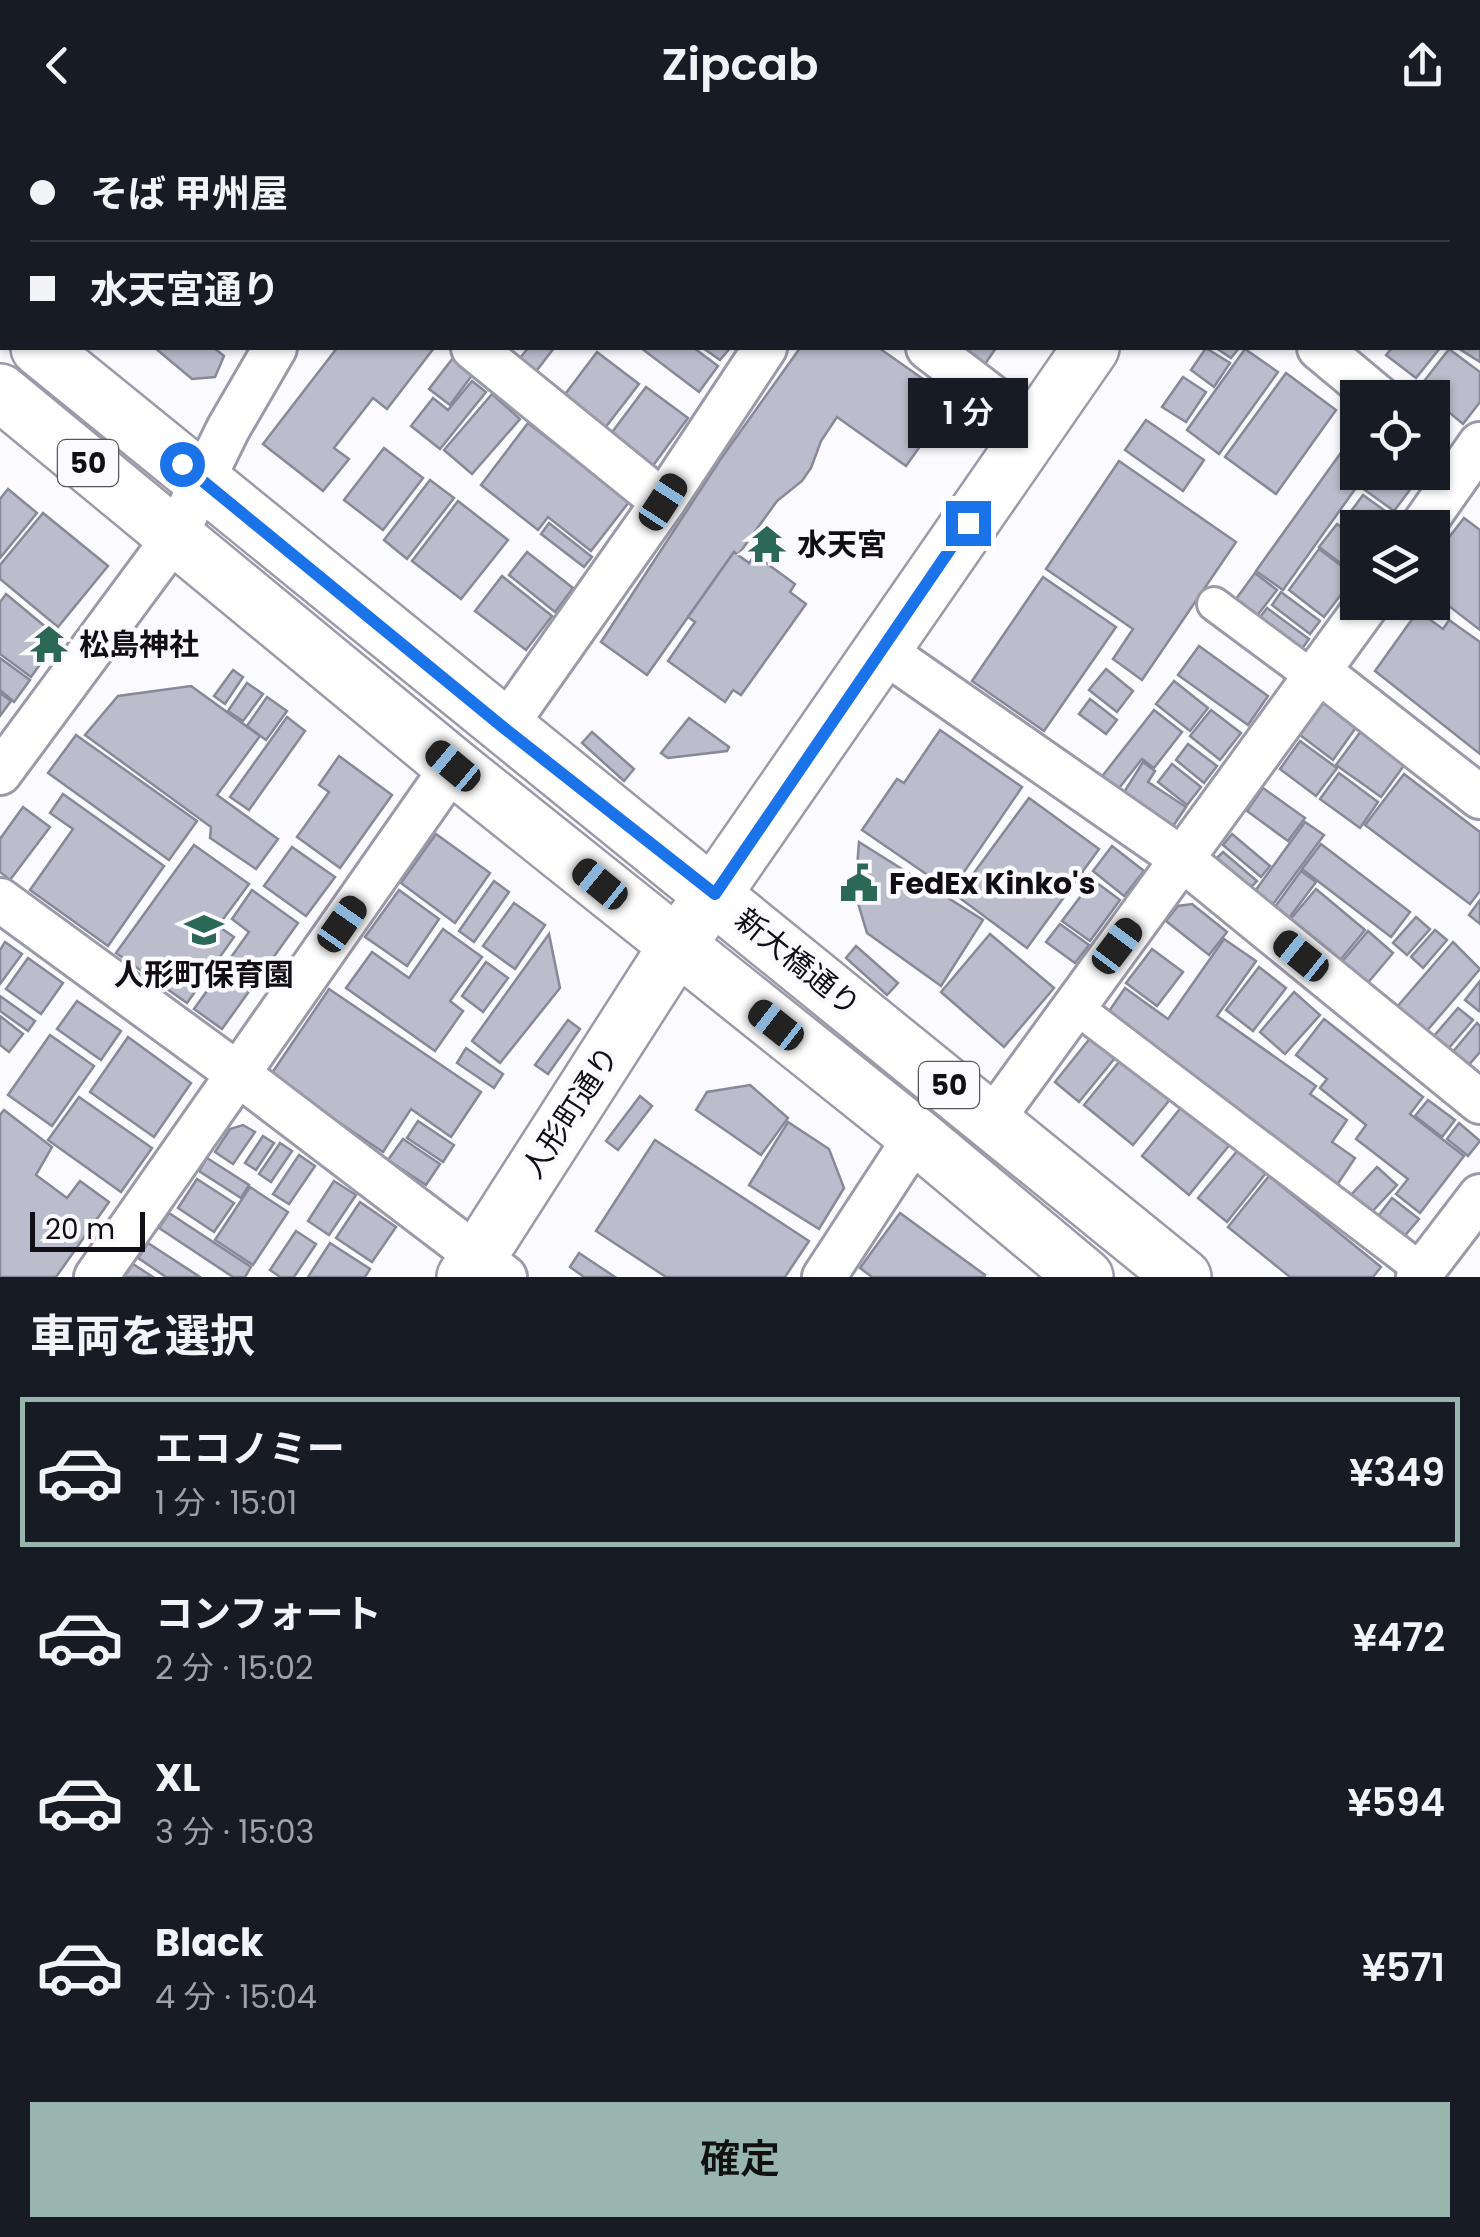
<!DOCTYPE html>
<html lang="ja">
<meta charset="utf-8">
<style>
:root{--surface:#171b24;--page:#242831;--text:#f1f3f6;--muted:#9ea1a6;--line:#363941;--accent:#98b5ae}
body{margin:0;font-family:Poppins,"Noto Sans JP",sans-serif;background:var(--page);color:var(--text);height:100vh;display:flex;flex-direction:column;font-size:38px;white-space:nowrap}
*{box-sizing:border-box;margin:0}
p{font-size:32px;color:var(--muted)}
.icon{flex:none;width:55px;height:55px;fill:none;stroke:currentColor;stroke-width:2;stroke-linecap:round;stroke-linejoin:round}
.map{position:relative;height:1147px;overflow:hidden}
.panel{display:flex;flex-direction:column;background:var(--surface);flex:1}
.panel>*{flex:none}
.top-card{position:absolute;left:0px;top:0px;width:1480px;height:220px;box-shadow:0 2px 8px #0004;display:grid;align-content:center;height:220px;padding:0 30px;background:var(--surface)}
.tools{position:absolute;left:1340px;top:250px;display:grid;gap:20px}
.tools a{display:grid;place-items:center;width:110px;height:110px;border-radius:0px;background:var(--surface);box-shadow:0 2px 8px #0004;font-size:50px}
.scale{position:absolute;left:30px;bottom:25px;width:115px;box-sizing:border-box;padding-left:10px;border:5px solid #110f15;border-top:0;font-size:28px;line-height:35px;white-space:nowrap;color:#110f15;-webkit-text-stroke:8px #fbfafe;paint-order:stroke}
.end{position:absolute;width:45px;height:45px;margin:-22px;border:12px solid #1a73e8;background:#fff;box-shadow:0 0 0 5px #fff}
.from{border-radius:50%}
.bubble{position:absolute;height:70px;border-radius:0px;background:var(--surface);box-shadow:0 2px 8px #0004;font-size:32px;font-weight:600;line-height:70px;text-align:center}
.car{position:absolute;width:30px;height:60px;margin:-30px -15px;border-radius:12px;box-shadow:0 0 8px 2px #0007;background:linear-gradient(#222 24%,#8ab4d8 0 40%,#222 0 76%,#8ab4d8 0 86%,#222 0)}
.top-card b{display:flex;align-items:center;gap:35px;height:95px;font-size:38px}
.top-card b+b{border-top:2px solid var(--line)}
.top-card i{width:25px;height:25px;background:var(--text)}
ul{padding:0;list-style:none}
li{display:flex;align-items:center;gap:30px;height:150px;margin:0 20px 15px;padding:0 10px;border:5px solid transparent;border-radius:0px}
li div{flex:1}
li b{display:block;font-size:38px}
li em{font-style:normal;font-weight:600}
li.on{border-color:var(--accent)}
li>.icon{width:90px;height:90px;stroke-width:1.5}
h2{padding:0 30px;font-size:45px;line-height:120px}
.action{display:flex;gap:20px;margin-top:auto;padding:20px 30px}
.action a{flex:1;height:115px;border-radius:0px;background:var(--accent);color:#111;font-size:40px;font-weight:600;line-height:115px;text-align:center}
header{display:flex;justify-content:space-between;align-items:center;height:130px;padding:0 30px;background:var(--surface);font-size:45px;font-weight:600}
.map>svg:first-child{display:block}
.building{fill:#bbbccc;stroke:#878998;stroke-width:2.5}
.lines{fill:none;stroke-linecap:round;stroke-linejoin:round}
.pedestrian-casing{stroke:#9c99a8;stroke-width:38}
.minor-casing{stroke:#9c99a8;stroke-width:48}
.tertiary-casing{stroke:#9c99a8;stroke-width:60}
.primary-casing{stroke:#9c99a8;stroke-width:60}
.pedestrian{stroke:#fff;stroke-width:32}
.minor{stroke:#fff;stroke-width:42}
.tertiary{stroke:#fff;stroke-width:55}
.primary{stroke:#fff;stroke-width:55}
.route{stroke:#1a73e8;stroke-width:12}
.labels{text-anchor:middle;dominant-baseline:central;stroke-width:9;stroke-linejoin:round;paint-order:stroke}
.shield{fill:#fbfafe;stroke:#57565b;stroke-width:2.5}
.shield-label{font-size:28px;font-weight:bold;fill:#110f15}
.poi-label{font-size:30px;font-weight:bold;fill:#110f15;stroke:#fbfafe;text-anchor:start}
.street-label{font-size:30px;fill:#110f15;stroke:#fbfafe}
</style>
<header><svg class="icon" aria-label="back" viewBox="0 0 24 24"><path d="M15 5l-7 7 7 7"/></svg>Zipcab<svg class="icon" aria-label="share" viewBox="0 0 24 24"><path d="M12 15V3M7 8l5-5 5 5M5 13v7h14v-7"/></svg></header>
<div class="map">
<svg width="1480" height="1147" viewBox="0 0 1480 1147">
<rect width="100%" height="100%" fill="#fbfafe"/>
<g class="building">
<polygon points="93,0 160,0 163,2 91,2"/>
<polygon points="485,0 571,0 483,2"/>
<polygon points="1344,0 1412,0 1414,2 1343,2"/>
<polygon points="1470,0 1480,0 1480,232 1458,218 1478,218 1478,2 1468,2"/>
<polygon points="155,218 214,218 224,226 215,247 192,249"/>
<polygon points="337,218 434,218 387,279 373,268 334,318 349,329 323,361 263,314"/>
<polygon points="528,218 554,218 534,244 517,232"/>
<polygon points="641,218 694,218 718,236 699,262"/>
<polygon points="703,218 730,218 720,230"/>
<polygon points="800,218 879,218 953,270 906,336 837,287 821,311 811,338 802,351 777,371 738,425 734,422 647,545 601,512 720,330"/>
<polygon points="962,218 996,218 985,234"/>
<polygon points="1206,218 1230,233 1214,257 1191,240"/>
<polygon points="1216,218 1239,218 1231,228"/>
<polygon points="1392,218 1440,218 1416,248 1386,225"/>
<polygon points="1245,219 1278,242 1219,324 1187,300"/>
<polygon points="1449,219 1480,242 1480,272 1463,294 1432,268 1418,259"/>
<polygon points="597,222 639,254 605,298 563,267"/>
<polygon points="453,228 473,244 450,275 429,259"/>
<polygon points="1286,243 1336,280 1276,364 1225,327"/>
<polygon points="1183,247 1206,262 1186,292 1162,277"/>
<polygon points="472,251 486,262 440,319 411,296 433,268 448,280"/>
<polygon points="646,257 688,288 652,337 610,305"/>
<polygon points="492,264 520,289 472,344 444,320"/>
<polygon points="1146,290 1204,330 1183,361 1125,320"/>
<polygon points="528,293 629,372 591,421 548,387 538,400 481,355"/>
<polygon points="1358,299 1358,342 1411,342 1418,349 1394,381 1358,355 1283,460 1256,441"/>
<polygon points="384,318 423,348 383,400 344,370"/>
<polygon points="1119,331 1236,412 1142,550 1113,529 1133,499 1046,439"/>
<polygon points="430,350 454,368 407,429 384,410"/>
<polygon points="8,359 37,383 0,428 0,369"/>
<polygon points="1363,365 1395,388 1389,398 1358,398 1358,403 1343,392"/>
<polygon points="458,371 508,410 461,469 412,431"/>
<polygon points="43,383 108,436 58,497 0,449 0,435"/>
<polygon points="1464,388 1480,400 1480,500 1432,463 1432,429"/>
<polygon points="549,393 592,427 584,437 541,404"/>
<polygon points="1337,394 1358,409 1358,438 1354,443 1319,417"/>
<polygon points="1319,419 1355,446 1324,487 1289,460"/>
<polygon points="527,422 573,458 555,482 509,445"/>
<polygon points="734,422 749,433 755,425 795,454 790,462 806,474 741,565 733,560 725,572 668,531 695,492 688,487"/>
<polygon points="1255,443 1277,460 1249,496 1228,480"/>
<polygon points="502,446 552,486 526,520 475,481"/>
<polygon points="1043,447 1116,497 1044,601 972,551"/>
<polygon points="1281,462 1320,491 1310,504 1272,475"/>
<polygon points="6,464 59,508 31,547 0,524 0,472"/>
<polygon points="1267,478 1309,509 1293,531 1251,499"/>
<polygon points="1418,481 1443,499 1449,490 1480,512 1480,624 1375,541"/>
<polygon points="1199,516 1268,566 1248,595 1178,545"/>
<polygon points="0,528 30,550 14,572 0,560"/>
<polygon points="1106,539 1133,561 1117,582 1089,560"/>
<polygon points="233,540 243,547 225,574 214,566"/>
<polygon points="1174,551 1208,578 1190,601 1156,574"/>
<polygon points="247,553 263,564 243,591 228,581"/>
<polygon points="191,556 260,606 217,665 278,709 256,739 210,708 211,697 85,605 118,566"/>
<polygon points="0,563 11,571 0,586"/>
<polygon points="267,567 287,581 266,610 247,596"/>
<polygon points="1090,569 1117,590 1106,604 1079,584"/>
<polygon points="1324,572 1357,596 1333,630 1300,605"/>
<polygon points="1154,580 1182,602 1154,638 1142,629 1116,662 1100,649"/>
<polygon points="1211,580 1241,603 1220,630 1190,606"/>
<polygon points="287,587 305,601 249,680 230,667"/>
<polygon points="689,588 729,617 727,621 668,628 661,623"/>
<polygon points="1364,597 1408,630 1381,667 1336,635"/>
<polygon points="940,600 1022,657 951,761 862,700 897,649 904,653"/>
<polygon points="592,602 634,639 624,651 582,613"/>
<polygon points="76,605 197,691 169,730 48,643"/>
<polygon points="1300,611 1337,638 1316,666 1280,639"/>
<polygon points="1188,614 1217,636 1204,653 1176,630"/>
<polygon points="339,626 392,665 340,738 297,707 329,662 319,655"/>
<polygon points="1143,632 1155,641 1148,652 1186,677 1171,699 1121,667"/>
<polygon points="1172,634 1201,657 1187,675 1158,652"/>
<polygon points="1339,643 1378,672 1360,698 1320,669"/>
<polygon points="1404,644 1480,702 1480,761 1470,774 1365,695"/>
<polygon points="1263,658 1305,688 1288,711 1247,681"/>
<polygon points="63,664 164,736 108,816 30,760 73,699 50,683"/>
<polygon points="1029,668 1099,719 1027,818 957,766"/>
<polygon points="23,677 50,697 10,750 0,742 0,709"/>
<polygon points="1305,692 1324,705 1271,777 1253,764"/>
<polygon points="436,704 490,743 455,793 401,753"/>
<polygon points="1232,704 1270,736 1261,747 1223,715"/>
<polygon points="859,712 983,790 941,856 867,803 855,763"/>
<polygon points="1321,714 1410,782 1391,807 1302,739"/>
<polygon points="194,715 249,754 218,796 234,807 187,873 116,823"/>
<polygon points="1112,716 1144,741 1124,766 1093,741"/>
<polygon points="292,717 335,747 306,786 264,756"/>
<polygon points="1223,722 1257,751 1251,757 1217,728"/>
<polygon points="1301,741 1316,752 1286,792 1272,781"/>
<polygon points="1093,750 1120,770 1090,811 1062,791"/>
<polygon points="494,751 509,762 474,812 459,801"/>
<polygon points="1316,759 1365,800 1337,834 1288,792"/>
<polygon points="252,760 298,793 222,899 194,879 249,802 232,789"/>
<polygon points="399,760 439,789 407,836 365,807"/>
<polygon points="1480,770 1480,794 1469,785"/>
<polygon points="514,773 545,795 515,839 483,816"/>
<polygon points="1192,774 1227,802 1209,825 1166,791 1178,776"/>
<polygon points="1416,787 1430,799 1407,825 1393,813"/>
<polygon points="1060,794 1089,815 1075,833 1046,812"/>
<polygon points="443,799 482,827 450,871 463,881 435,921 346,858 372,822 409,848"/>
<polygon points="1435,800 1447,810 1423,838 1411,827"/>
<polygon points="1368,801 1393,823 1366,855 1341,833"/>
<polygon points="549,804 560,858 500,933 472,911"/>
<polygon points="990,804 1054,858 1004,917 941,862"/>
<polygon points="1224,809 1256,831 1217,886 1316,956 1310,964 1347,990 1332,1012 1355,1028 1337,1055 1103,890 1125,858 1168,889"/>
<polygon points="5,812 22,824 0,854 0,820"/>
<polygon points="1453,812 1480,839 1425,903 1396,878"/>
<polygon points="856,816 898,853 887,865 846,828"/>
<polygon points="1152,819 1183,842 1157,876 1126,853"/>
<polygon points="28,828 63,853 41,884 6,859"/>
<polygon points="486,832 508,848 483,882 462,866"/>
<polygon points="1259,837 1286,858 1253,901 1226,880"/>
<polygon points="1480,851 1480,879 1479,881 1465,870"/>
<polygon points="329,859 481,962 451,1007 411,979 383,1022 270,946"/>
<polygon points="1294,862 1320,885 1285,924 1260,902"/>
<polygon points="0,866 35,891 28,901 0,881"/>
<polygon points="77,871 121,901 101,930 57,899"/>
<polygon points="1458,878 1473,890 1448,919 1434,906"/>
<polygon points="0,886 23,904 9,922 0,915"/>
<polygon points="1324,889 1423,967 1410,984 1464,1026 1420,1083 1396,1064 1408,1049 1356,1009 1366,995 1320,958 1327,949 1296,925"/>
<polygon points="568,890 580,899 548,944 535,935"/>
<polygon points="1477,893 1480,896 1480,922 1467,937 1451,924"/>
<polygon points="50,905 94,936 52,996 8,965"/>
<polygon points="128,907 191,953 154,1007 90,962"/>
<polygon points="1091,907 1115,928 1079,972 1055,952"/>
<polygon points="466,918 503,944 494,958 457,933"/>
<polygon points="1123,927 1172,967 1133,1015 1084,975"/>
<polygon points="750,955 788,988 761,1025 696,980 707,962"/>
<polygon points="640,966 652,976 618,1020 606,1011"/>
<polygon points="79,967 152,1018 121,1062 48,1010"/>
<polygon points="1428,970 1455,990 1442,1007 1415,986"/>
<polygon points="1183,975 1231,1013 1189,1065 1142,1026"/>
<polygon points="4,980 52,1017 36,1045 67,1068 80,1051 109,1072 56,1147 0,1147 0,985"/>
<polygon points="418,991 454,1015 443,1032 407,1008"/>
<polygon points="788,992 829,1019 844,1058 819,1099 749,1055"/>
<polygon points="1459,993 1480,1011 1468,1026 1447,1009"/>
<polygon points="243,995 255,1002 233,1034 215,1022 230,999"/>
<polygon points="263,1006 274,1013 256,1040 245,1033"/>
<polygon points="403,1009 440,1034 426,1055 388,1030"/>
<polygon points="655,1010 809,1111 785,1147 666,1147 596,1101"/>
<polygon points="280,1013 292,1021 271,1052 259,1044"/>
<polygon points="1238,1020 1266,1043 1227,1092 1198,1068"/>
<polygon points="299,1025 315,1036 289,1074 273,1064"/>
<polygon points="207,1028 249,1055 241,1068 199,1041"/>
<polygon points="1377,1037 1397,1055 1369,1085 1350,1066"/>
<polygon points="1269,1046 1381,1137 1373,1147 1290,1147 1228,1097"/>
<polygon points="197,1049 234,1073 214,1102 178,1078"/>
<polygon points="334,1051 356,1065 329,1105 308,1091"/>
<polygon points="250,1057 288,1082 253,1135 215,1110"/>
<polygon points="1392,1068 1419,1089 1402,1109 1376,1089"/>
<polygon points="360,1072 396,1097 372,1132 336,1108"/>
<polygon points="169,1083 251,1137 245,1147 233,1147 159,1098"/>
<polygon points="900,1083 985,1145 984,1147 872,1147 860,1138"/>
<polygon points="296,1101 316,1114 294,1147 280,1147 270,1140"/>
<polygon points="148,1113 200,1147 166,1147 138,1128"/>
<polygon points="330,1113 370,1139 365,1147 308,1147"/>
<polygon points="579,1123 615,1147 584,1147 570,1137"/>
<polygon points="133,1134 153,1147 124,1147"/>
</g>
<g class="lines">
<g class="pedestrian-casing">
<g id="pedestrian">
<polyline points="1214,474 1315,549"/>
<polyline points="1073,875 1423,1141"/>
</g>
</g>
<g class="minor-casing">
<g id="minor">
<polyline points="213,0 216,2"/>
<polyline points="635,0 639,2"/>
<polyline points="1049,0 1052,2"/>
<polyline points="400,2 401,0"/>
<polyline points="907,2 909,0"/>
<polyline points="0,9 2,6"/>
<polyline points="473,218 663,372"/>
<polyline points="928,218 1033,298"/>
<polyline points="1319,218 1379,268"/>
<polyline points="1421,398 1480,314"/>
<polyline points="882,520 1182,729 1480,972"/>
<polyline points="1320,542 1480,667"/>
<polyline points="504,598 663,372 765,218"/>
<polyline points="0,643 176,405 228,299 275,218"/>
<polyline points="0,770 238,944 505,1147"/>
<polyline points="992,990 1369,472"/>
<polyline points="96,1147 453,636"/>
<polyline points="824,1147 916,1006"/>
<polyline points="1418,1147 1480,1066"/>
</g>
</g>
<g class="tertiary-casing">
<g id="tertiary">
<polyline points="1242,2 1244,0"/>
<polyline points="465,1147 677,816 1091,218"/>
</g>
</g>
<g class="primary-casing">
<g id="primary">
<polyline points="0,186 2,188"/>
<polyline points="39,218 1183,1147"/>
<polyline points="0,262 453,636 916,1006 1085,1147"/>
</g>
</g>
<use href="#pedestrian" class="pedestrian"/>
<use href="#minor" class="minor"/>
<use href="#tertiary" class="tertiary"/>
<use href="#primary" class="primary"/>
</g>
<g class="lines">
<polyline class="route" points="182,334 504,598 715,764 968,393"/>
</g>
<defs>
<g id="temple-bare" transform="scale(3)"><path d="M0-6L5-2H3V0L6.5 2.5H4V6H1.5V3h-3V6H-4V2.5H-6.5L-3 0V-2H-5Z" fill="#2b6956" stroke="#fbfafe" stroke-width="2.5" paint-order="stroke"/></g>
<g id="civic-bare" transform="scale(3)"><path d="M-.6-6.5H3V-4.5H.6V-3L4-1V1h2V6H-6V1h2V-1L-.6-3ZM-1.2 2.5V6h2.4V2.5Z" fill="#2b6956" stroke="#fbfafe" stroke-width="2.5" paint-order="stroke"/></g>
<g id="school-bare" transform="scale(3)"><path d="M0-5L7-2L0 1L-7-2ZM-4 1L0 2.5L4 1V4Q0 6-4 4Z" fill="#2b6956" stroke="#fbfafe" stroke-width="2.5" paint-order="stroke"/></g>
</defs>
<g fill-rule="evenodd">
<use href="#temple-bare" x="767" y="414"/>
<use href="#temple-bare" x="49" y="514"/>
<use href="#civic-bare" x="859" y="753"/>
<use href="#school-bare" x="204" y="800"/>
</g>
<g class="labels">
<g class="shield">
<rect x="58" y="310" width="60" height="46" rx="8"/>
<rect x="919" y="932" width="60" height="46" rx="8"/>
</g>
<g class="shield-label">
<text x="88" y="333">50</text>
<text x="949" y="955">50</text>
</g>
<g class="poi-label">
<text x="797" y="414">水天宮</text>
<text x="79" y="514">松島神社</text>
<text x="889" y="753">FedEx Kinko's</text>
<text x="204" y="844" text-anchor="middle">人形町保育園</text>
</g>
<g class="street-label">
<text transform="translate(798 832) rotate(39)">新大橋通り</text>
<text transform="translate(570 982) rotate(-57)">人形町通り</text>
</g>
</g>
</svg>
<div class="tools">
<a><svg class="icon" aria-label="locate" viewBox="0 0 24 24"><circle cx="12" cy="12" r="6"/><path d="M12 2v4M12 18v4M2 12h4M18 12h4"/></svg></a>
<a><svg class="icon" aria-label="layers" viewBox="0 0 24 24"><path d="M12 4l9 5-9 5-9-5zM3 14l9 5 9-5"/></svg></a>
</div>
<div class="scale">20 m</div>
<i class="end from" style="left:182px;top:334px"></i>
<i class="end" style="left:968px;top:393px"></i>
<div class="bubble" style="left:908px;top:248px;width:120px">1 分</div>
<i class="car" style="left:663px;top:372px;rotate:33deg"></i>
<i class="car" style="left:453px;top:636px;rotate:310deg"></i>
<i class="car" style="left:600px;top:754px;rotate:309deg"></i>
<i class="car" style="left:342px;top:794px;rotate:35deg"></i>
<i class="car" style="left:1117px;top:816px;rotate:37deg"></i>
<i class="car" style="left:1301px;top:826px;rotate:309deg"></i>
<i class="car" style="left:776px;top:895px;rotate:308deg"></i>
<div class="top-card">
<b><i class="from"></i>そば 甲州屋</b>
<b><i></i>水天宮通り</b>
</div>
</div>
<section class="panel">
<h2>車両を選択</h2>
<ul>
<li class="on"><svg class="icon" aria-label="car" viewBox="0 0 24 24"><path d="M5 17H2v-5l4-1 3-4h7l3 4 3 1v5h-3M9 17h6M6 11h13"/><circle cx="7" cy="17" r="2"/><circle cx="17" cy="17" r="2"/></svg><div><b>エコノミー</b><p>1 分 · 15:01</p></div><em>¥349</em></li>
<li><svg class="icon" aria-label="car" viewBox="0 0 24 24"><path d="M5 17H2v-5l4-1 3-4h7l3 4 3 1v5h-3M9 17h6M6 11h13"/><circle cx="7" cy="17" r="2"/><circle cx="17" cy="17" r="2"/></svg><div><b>コンフォート</b><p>2 分 · 15:02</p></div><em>¥472</em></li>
<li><svg class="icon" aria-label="car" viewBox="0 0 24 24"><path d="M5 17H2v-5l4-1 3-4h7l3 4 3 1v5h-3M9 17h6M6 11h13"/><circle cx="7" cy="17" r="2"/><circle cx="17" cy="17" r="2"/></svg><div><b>XL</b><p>3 分 · 15:03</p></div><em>¥594</em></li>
<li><svg class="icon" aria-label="car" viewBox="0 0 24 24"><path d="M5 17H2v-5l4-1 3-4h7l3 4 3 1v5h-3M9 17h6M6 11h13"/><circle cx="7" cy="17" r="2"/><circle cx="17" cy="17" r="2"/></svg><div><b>Black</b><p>4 分 · 15:04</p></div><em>¥571</em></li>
</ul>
<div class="action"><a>確定</a></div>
</section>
